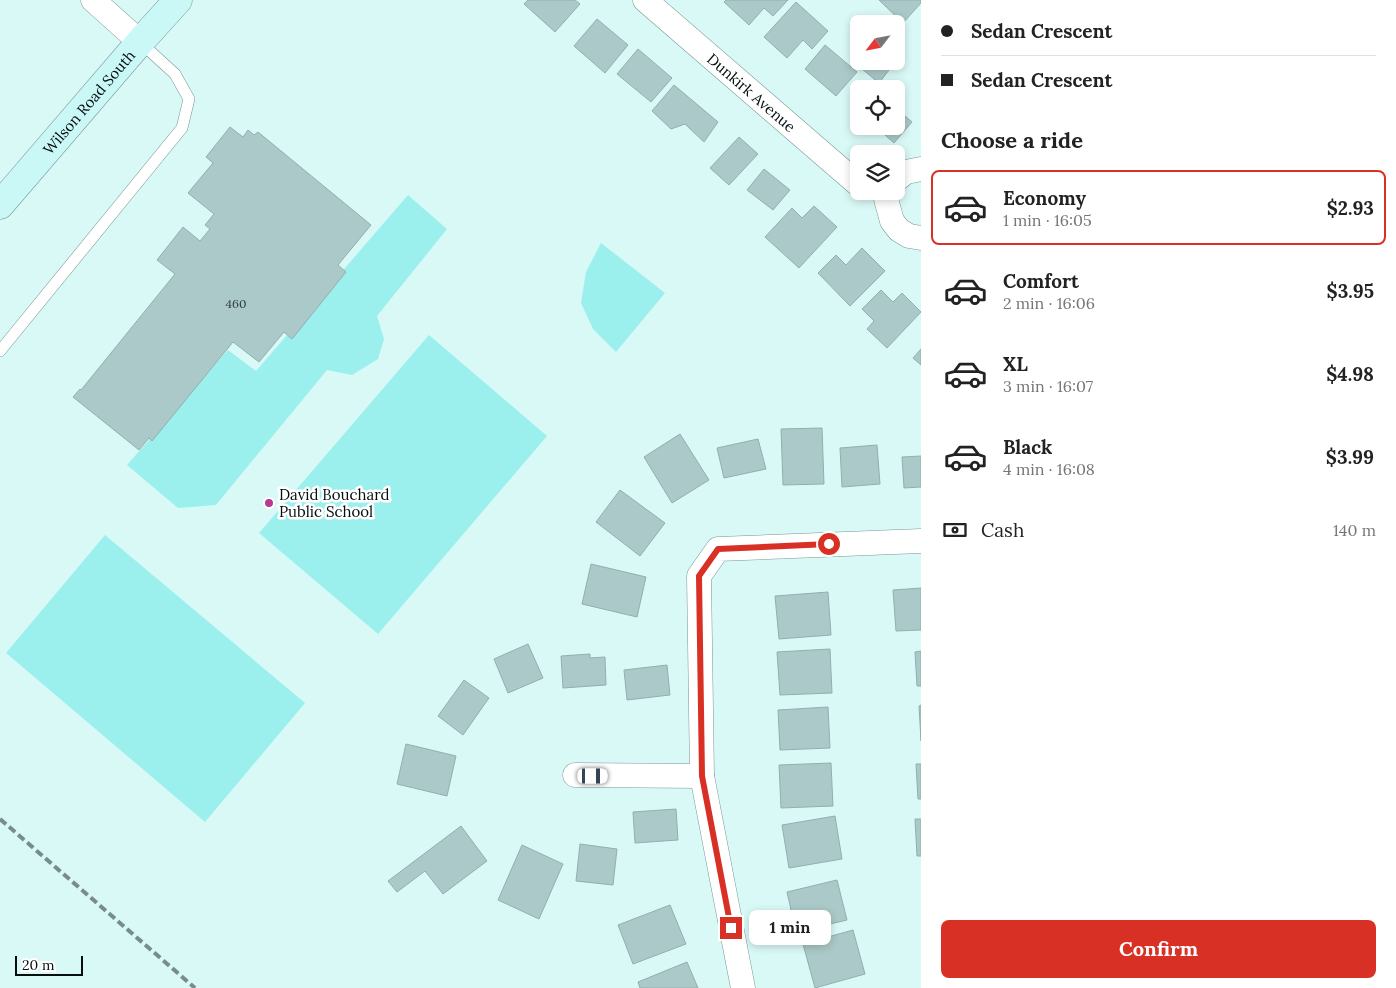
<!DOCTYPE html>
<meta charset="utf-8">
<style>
:root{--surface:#fff;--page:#f6f6f6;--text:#222;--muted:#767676;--line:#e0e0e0;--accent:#d93025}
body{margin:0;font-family:Lora,serif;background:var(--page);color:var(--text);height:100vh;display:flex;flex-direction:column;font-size:19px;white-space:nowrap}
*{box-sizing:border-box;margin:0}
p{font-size:16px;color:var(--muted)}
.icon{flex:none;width:28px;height:28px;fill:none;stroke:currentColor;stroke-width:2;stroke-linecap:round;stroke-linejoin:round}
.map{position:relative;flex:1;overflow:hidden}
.details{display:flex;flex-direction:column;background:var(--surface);width:475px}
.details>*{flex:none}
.guide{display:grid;align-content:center;height:110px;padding:0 20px;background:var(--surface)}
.needle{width:32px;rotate:238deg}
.tools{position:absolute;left:850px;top:15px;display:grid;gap:10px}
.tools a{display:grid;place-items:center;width:55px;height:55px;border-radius:8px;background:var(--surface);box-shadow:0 2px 8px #0003;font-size:25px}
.scale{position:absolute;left:15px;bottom:12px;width:68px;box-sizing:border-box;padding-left:5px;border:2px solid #040e0e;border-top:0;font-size:14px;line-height:18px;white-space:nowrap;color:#040e0e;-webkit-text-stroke:4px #fff;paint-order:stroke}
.end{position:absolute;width:22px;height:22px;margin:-11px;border:6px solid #d93025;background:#fff;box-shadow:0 0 0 2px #fff}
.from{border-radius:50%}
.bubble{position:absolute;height:35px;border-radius:8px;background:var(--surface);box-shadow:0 2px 8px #0003;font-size:16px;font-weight:700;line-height:35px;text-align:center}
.car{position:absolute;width:15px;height:30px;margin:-15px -8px;border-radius:6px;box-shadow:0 0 4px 1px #0007;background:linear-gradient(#fff 24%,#345 0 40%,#fff 0 76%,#345 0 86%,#fff 0)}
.guide b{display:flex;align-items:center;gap:18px;height:48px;font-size:19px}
.guide b+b{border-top:1px solid var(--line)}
.guide i{width:12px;height:12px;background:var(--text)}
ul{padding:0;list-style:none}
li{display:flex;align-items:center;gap:15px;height:75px;margin:0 10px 8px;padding:0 10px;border:2px solid transparent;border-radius:8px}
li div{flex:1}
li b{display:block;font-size:19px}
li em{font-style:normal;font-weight:700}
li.selected{border-color:var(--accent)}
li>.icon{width:45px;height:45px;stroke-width:1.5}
h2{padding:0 20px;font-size:22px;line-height:60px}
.pay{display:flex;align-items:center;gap:12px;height:55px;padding:0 20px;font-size:19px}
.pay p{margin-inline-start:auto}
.action{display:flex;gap:10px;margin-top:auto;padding:10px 20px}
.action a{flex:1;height:58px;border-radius:8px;background:var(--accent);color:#fff;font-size:20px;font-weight:700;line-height:58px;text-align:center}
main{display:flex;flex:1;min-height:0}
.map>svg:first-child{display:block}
.green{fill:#9bf0ed}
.building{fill:#abc9c8;stroke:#91afad}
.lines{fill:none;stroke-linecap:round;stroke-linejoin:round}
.service-casing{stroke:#799695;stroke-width:12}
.minor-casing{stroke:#799695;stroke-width:25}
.secondary-casing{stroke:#799695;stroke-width:29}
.service{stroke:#fff;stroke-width:11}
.minor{stroke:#fff;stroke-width:24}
.secondary{stroke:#caf8f7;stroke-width:28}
.rail{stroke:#778c8b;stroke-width:4;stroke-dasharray:8 4;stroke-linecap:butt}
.route{stroke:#d93025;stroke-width:6}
.poi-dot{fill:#b73c8f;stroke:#fff;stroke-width:2}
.labels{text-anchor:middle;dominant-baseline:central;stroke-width:5;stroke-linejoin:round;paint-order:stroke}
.number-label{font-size:12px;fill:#2e3d3c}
.street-label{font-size:15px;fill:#040e0e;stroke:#fff}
.poi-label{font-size:15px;fill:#040e0e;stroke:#fff;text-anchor:start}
</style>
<main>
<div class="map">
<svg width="921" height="988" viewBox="0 0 921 988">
<rect width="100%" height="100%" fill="#d9f9f7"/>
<g class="green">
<polygon points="408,195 447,229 377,316 384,339 378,359 352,375 327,370 216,505 178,508 127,465 228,350 256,371"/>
<polygon points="601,243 665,293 616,352 593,329 581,303 586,272"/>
<polygon points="429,335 547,436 378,634 259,533"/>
<polygon points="105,535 305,703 205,822 6,653"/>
</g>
<g class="building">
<polygon points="528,0 575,0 580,4 555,32 524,4"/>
<polygon points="726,0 788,0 773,16 764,8 749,25 724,2"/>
<polygon points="879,0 921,0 921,3 903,23"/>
<polygon points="796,2 828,31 812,49 803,40 787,58 764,37"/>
<polygon points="597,19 628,45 605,73 574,46"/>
<polygon points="825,45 857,72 836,96 805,69"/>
<polygon points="638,49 672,78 651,102 617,74"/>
<polygon points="859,61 896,61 879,83 856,64"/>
<polygon points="674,85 718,122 704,142 685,124 671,129 652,111"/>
<polygon points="896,108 912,122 894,143 875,126 896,126"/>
<polygon points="230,127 243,137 248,130 254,135 258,132 371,225 338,265 346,272 292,339 284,332 259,362 233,342 152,441 149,438 139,450 73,397 80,389 81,390 175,274 157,260 183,227 200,241 210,229 205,225 214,214 188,193 213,163 206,157"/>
<polygon points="739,137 758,154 729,185 710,168"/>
<polygon points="764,169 790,190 773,210 747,190"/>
<polygon points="814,206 837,227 799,268 765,237 792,208 802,218"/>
<polygon points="862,248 885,271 850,306 818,273 836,255 846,265"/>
<polygon points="881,290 893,302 902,293 921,312 887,348 867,329 874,321 862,309"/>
<polygon points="921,349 921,365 913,358"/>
<polygon points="822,428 824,484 783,485 781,429"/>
<polygon points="680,434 709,480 672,503 644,457"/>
<polygon points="758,439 766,469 724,478 717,448"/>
<polygon points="877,445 880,484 842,487 840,448"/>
<polygon points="921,456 921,487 904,488 902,457"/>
<polygon points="620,490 665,523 640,556 596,522"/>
<polygon points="591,564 646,577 637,617 582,604"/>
<polygon points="921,588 921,630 896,631 893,590"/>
<polygon points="828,592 831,635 779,639 775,596"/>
<polygon points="528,644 543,678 508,693 494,659"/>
<polygon points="830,649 832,693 780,695 777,652"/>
<polygon points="921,651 921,686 917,686 915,652"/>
<polygon points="590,654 590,658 605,657 606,685 563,688 561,656"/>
<polygon points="667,665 670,695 627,700 624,670"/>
<polygon points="464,680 489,698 463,735 438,716"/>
<polygon points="921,705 921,741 919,706"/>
<polygon points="828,707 830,748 780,750 778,710"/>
<polygon points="406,744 456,756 447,796 397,784"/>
<polygon points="831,763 833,806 781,808 779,765"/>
<polygon points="916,764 921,764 921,799 918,799"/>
<polygon points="676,809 678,840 635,843 633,812"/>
<polygon points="835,816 842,859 789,868 782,825"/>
<polygon points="915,819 921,819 921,856 917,856"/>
<polygon points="461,826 487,861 443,894 425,871 397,892 388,881"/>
<polygon points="580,844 617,849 613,885 576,881"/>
<polygon points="522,845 563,864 539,919 498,900"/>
<polygon points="837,880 847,920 796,932 787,892"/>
<polygon points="670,905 686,944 633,964 618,925"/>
<polygon points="853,930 865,974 815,988 803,944"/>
<polygon points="687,962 698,988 640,988 638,982"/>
</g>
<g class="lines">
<g class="service-casing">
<polyline id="service" points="0,351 182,128 189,99 175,74 140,42"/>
</g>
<g class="minor-casing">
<g id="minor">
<polyline points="93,0 140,42"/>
<path id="s1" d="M645,0l214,185"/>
<polyline points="896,180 906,172 921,169"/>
<polyline points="889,191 886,199 892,221 899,230 909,236 921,238"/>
<polyline points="575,775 702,776"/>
<polyline points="743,988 702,776 699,576 718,549 921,541"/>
</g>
</g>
<g class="secondary-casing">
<g id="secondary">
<path id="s2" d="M0,205l140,-163 38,-42"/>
</g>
</g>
<use href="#service" class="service"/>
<use href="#minor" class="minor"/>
<use href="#secondary" class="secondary"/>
<polyline class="rail" points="0,819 195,988"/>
</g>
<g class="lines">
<polyline class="route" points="731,928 702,776 699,576 718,549 829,544"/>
</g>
<circle class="poi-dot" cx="269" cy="503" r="5"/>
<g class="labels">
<g class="number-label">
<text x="236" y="303">460</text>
</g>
<g class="street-label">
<text stroke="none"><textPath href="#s1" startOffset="141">Dunkirk Avenue</textPath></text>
<text stroke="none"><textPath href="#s2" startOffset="136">Wilson Road South</textPath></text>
</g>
<g class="poi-label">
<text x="279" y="494">David Bouchard<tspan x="279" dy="17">Public School</tspan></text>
</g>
</g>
</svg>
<div class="tools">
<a><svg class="needle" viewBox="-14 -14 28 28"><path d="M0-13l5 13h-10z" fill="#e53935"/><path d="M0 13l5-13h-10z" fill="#767676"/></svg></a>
<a><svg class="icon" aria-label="locate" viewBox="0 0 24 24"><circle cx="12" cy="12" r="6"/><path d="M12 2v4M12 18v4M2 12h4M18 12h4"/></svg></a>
<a><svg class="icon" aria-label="layers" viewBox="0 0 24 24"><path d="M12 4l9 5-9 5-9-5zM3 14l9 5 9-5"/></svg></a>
</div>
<div class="scale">20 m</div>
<i class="end from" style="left:829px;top:544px"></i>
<i class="end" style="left:731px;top:928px"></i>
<div class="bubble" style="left:749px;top:910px;width:82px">1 min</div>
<i class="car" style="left:593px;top:776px;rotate:90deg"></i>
</div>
<section class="details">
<div class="guide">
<b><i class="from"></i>Sedan Crescent</b>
<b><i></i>Sedan Crescent</b>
</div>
<h2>Choose a ride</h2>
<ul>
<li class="selected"><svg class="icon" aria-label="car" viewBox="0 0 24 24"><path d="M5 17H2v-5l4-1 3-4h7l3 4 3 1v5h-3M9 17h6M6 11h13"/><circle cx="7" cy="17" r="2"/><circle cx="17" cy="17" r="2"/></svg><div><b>Economy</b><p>1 min · 16:05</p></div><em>$2.93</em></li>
<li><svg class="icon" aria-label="car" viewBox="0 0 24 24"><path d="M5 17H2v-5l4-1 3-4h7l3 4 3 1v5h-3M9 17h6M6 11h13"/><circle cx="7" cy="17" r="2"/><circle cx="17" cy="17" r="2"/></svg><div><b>Comfort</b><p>2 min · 16:06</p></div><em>$3.95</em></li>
<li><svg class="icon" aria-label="car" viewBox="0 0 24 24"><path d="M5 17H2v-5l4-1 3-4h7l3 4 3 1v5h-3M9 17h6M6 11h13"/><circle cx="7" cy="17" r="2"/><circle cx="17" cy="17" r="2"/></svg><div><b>XL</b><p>3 min · 16:07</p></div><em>$4.98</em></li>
<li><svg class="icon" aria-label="car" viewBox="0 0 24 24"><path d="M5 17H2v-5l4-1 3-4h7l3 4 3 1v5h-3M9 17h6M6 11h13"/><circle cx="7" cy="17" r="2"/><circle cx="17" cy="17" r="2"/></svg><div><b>Black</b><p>4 min · 16:08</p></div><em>$3.99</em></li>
</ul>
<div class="pay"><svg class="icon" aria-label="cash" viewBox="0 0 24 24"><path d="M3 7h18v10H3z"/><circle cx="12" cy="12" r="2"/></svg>Cash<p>140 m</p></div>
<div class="action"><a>Confirm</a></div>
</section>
</main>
